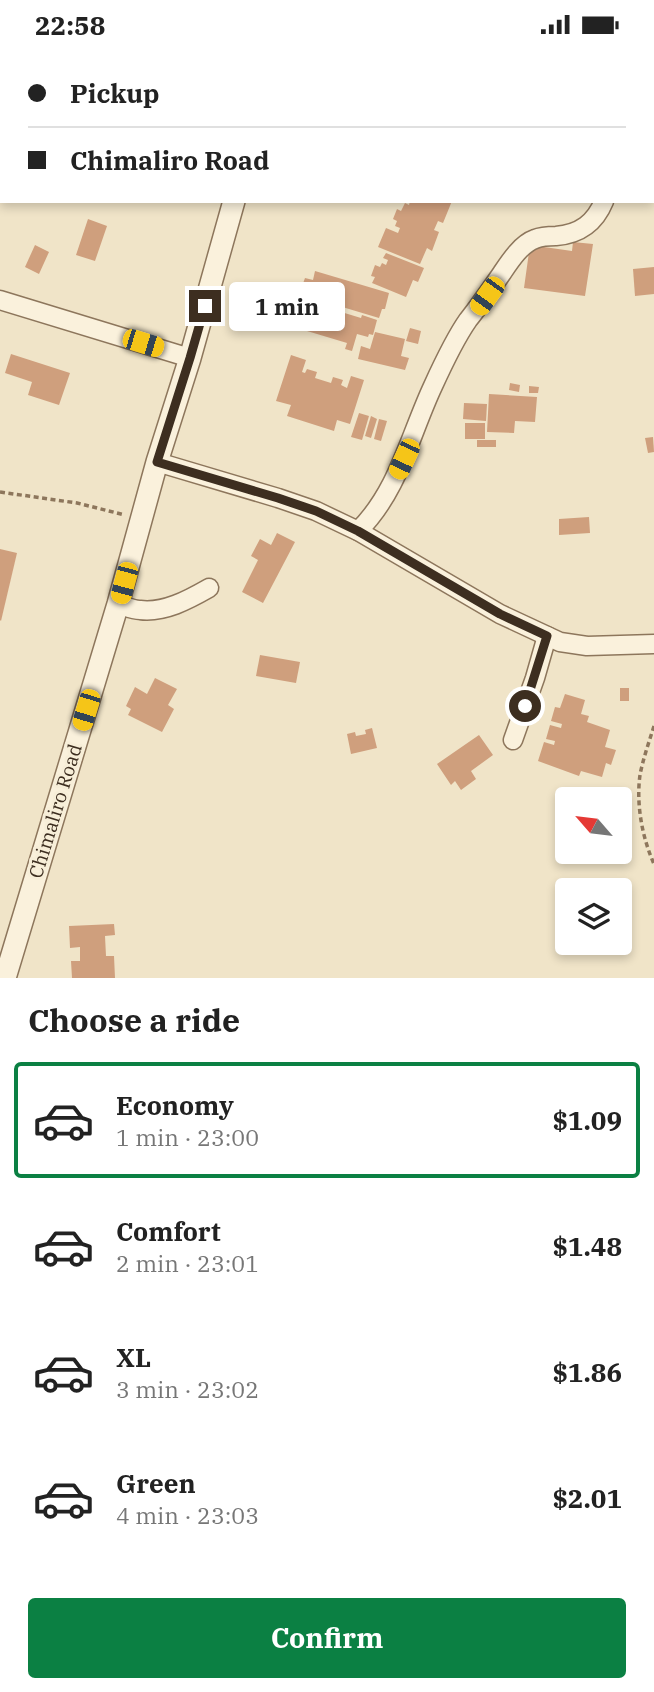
<!DOCTYPE html>
<meta charset="utf-8">
<style>
:root{--surface:#fff;--page:#f6f6f6;--text:#222;--muted:#767676;--line:#e0e0e0;--accent:#0b8043}
body{margin:0;font-family:"IBM Plex Serif",serif;background:var(--page);color:var(--text);height:100vh;display:flex;flex-direction:column;font-size:26px;white-space:nowrap}
*{box-sizing:border-box;margin:0}
p{font-size:23px;color:var(--muted)}
.icon{flex:none;width:38px;height:38px;fill:none;stroke:currentColor;stroke-width:2;stroke-linecap:round;stroke-linejoin:round}
.map{position:relative;height:929px;overflow:hidden}
.drawer{display:flex;flex-direction:column;background:var(--surface);flex:1}
.drawer>*{flex:none}
.hud{position:absolute;left:0px;top:0px;width:654px;height:154px;box-shadow:0 4px 10px #0003;display:grid;align-content:center;height:154px;padding:0 28px;background:var(--surface)}
.needle{width:46px;rotate:298deg}
.fabs{position:absolute;left:555px;top:738px;display:grid;gap:14px}
.fabs a{display:grid;place-items:center;width:77px;height:77px;border-radius:7px;background:var(--surface);box-shadow:0 4px 10px #0003;font-size:35px}
.end{position:absolute;width:32px;height:32px;margin:-16px;border:9px solid #3d2e20;background:#fff;box-shadow:0 0 0 4px #fff}
.from{border-radius:50%}
.bubble{position:absolute;height:49px;border-radius:7px;background:var(--surface);box-shadow:0 4px 10px #0003;font-size:23px;font-weight:800;line-height:49px;text-align:center}
.car{position:absolute;width:21px;height:42px;margin:-21px -10px;border-radius:9px;box-shadow:0 0 5px 2px #0007;background:linear-gradient(#f5c518 24%,#345 0 40%,#f5c518 0 76%,#345 0 86%,#f5c518 0)}
.hud b{display:flex;align-items:center;gap:24px;height:66px;font-size:26px}
.hud b+b{border-top:2px solid var(--line)}
.hud i{width:18px;height:18px;background:var(--text)}
ul{padding:0;list-style:none}
li{display:flex;align-items:center;gap:21px;height:116px;margin:0 14px 10px;padding:0 14px;border:4px solid transparent;border-radius:7px}
li div{flex:1}
li b{display:block;font-size:26px}
li em{font-style:normal;font-weight:800}
li.current{border-color:var(--accent)}
li>.icon{width:63px;height:63px;stroke-width:1.5}
h2{padding:0 28px;font-size:32px;line-height:84px}
.button{display:flex;gap:14px;margin-top:auto;padding:14px 28px}
.button a{flex:1;height:80px;border-radius:7px;background:var(--accent);color:#fff;font-size:28px;font-weight:800;line-height:80px;text-align:center}
.status{display:flex;justify-content:space-between;align-items:center;height:49px;padding:0 35px;background:var(--surface);direction:ltr}
.status svg{height:19px;fill:currentColor}
.map>svg:first-child{display:block}
.building{fill:#cf9f7d}
.lines{fill:none;stroke-linecap:round;stroke-linejoin:round}
.minor-casing{stroke:#8d765c;stroke-width:21}
.tertiary-casing{stroke:#8d765c;stroke-width:24}
.path{stroke:#8d765c;stroke-width:3.5;stroke-dasharray:5 3.5;stroke-linecap:butt}
.minor{stroke:#faf1dc;stroke-width:18}
.tertiary{stroke:#faf1dc;stroke-width:21}
.route{stroke:#3d2e20;stroke-width:9}
.labels{text-anchor:middle;dominant-baseline:central;stroke-width:6;stroke-linejoin:round;paint-order:stroke}
.street-label{font-size:19px;fill:#3d2e20;stroke:#f7eed8}
</style>
<div class="status"><b>22:58</b><svg viewBox="0 0 49 12"><path d="M0 12V9h3v3zM5 12V6h3v6zM10 12V3h3v9zM15 12V0h3v12zM26 1h20v11H26zM47 4h2v5h-2z"/></svg></div>
<div class="map">
<svg width="654" height="929" viewBox="0 0 654 929">
<rect width="100%" height="100%" fill="#f0e4c8"/>
<g class="building">
<polygon points="410,152 452,152 443,174 438,172 434,181 439,183 432,202 427,199 420,215 378,198 386,179 398,184 400,179 395,177 397,172 393,170 397,160 401,162 405,154 409,156"/>
<polygon points="88,170 107,177 95,212 76,206"/>
<polygon points="573,193 593,195 585,247 524,239 530,196 572,202"/>
<polygon points="35,196 49,203 39,225 25,218"/>
<polygon points="386,204 424,219 418,233 413,231 406,248 372,234 375,228 371,227 375,216 380,218 382,214 386,216 388,211 383,209"/>
<polygon points="654,218 654,245 635,247 633,220"/>
<polygon points="315,222 389,244 385,260 382,260 379,269 329,254 330,252 307,245 308,242 301,240 305,229 313,231"/>
<polygon points="305,252 361,269 362,266 377,271 373,286 369,285 368,288 357,285 352,302 345,300 347,294 297,279"/>
<polygon points="410,279 421,282 418,295 406,292"/>
<polygon points="375,283 405,290 401,307 409,309 405,321 358,310 361,297 370,300"/>
<polygon points="11,305 70,324 59,356 28,346 32,333 5,324"/>
<polygon points="291,306 306,311 302,323 305,324 307,320 317,323 315,329 331,334 333,328 343,331 341,336 347,339 351,327 364,331 350,375 337,371 334,382 287,367 291,356 276,352"/>
<polygon points="510,334 520,336 519,343 509,341"/>
<polygon points="529,337 539,338 538,344 529,344"/>
<polygon points="489,345 537,348 535,373 515,372 514,384 487,383"/>
<polygon points="464,354 487,355 486,372 463,370"/>
<polygon points="359,364 369,367 362,391 351,388"/>
<polygon points="371,367 377,370 371,389 365,387"/>
<polygon points="379,370 387,372 381,392 374,390"/>
<rect x="465" y="374" width="20" height="16"/>
<polygon points="653,388 654,403 648,404 645,389"/>
<rect x="477" y="391" width="19" height="7"/>
<polygon points="589,468 590,484 559,486 559,470"/>
<polygon points="277,484 295,493 263,554 242,543 258,511 251,507 260,490 271,496"/>
<polygon points="0,500 17,504 1,572 0,571"/>
<polygon points="260,606 300,613 296,634 256,627"/>
<polygon points="155,629 177,640 168,656 174,660 162,683 128,666 131,660 126,657 135,638 147,645"/>
<rect x="620" y="639" width="9" height="13"/>
<polygon points="565,645 585,651 581,665 589,667 587,673 610,681 605,698 616,701 611,716 606,714 602,728 581,722 579,727 538,712 544,693 554,696 555,692 546,690 550,676 561,679 562,675 551,672 555,658 560,659"/>
<polygon points="372,679 377,699 351,705 347,685 355,683 356,687 366,685 365,681"/>
<polygon points="479,686 493,706 471,722 476,730 461,741 455,732 451,736 437,715"/>
<polygon points="114,875 115,886 105,887 106,907 114,907 115,929 72,929 71,912 80,912 80,898 70,899 69,877"/>
</g>
<g class="lines">
<g class="minor-casing">
<g id="minor">
<polyline points="36,2 36,0"/>
<polyline points="0,121 2,115"/>
<polyline points="653,136 654,136"/>
<polyline points="0,251 190,309"/>
<polyline points="157,413 278,449 316,462 358,482 500,565 560,593 587,597 654,595"/>
<path d="M358,482c40,-39 52,-96 75,-145 10,-22 21,-46 35,-66 12,-15 23,-31 34,-47 8,-12 19,-29 33,-34 7,-3 14,-3 21,-3 24,-2 39,-13 48,-35"/>
<path d="M118,555c7,2 14,6 22,6 24,3 48,-10 69,-22"/>
<polyline points="513,691 535,629 547,587"/>
</g>
</g>
<g class="tertiary-casing">
<g id="tertiary">
<polyline points="275,2 276,0"/>
<polyline points="5,929 118,555 157,413 190,309 234,152"/>
</g>
</g>
<g class="path">
<polyline points="0,443 77,454 125,466"/>
<path d="M654,677c-5,16 -11,33 -14,49 -4,29 2,62 14,89"/>
</g>
<use href="#minor" class="minor"/>
<use href="#tertiary" class="tertiary"/>
</g>
<g class="lines">
<polyline class="route" points="205,257 190,309 157,413 278,449 316,462 358,482 500,565 547,587 525,657"/>
</g>
<g class="labels">
<g class="street-label">
<text transform="translate(55 762) rotate(-73)">Chimaliro Road</text>
</g>
</g>
</svg>
<div class="fabs">
<a><svg class="needle" viewBox="-14 -14 28 28"><path d="M0-13l5 13h-10z" fill="#e53935"/><path d="M0 13l5-13h-10z" fill="#767676"/></svg></a>
<a><svg class="icon" aria-label="layers" viewBox="0 0 24 24"><path d="M12 4l9 5-9 5-9-5zM3 14l9 5 9-5"/></svg></a>
</div>
<i class="end from" style="left:525px;top:657px"></i>
<i class="end" style="left:205px;top:257px"></i>
<div class="bubble" style="left:229px;top:233px;width:116px">1 min</div>
<i class="car" style="left:487px;top:247px;rotate:216deg"></i>
<i class="car" style="left:143px;top:294px;rotate:107deg"></i>
<i class="car" style="left:404px;top:410px;rotate:205deg"></i>
<i class="car" style="left:124px;top:534px;rotate:195deg"></i>
<i class="car" style="left:86px;top:661px;rotate:197deg"></i>
<div class="hud">
<b><i class="from"></i>Pickup</b>
<b><i></i>Chimaliro Road</b>
</div>
</div>
<section class="drawer">
<h2>Choose a ride</h2>
<ul>
<li class="current"><svg class="icon" aria-label="car" viewBox="0 0 24 24"><path d="M5 17H2v-5l4-1 3-4h7l3 4 3 1v5h-3M9 17h6M6 11h13"/><circle cx="7" cy="17" r="2"/><circle cx="17" cy="17" r="2"/></svg><div><b>Economy</b><p>1 min · 23:00</p></div><em>$1.09</em></li>
<li><svg class="icon" aria-label="car" viewBox="0 0 24 24"><path d="M5 17H2v-5l4-1 3-4h7l3 4 3 1v5h-3M9 17h6M6 11h13"/><circle cx="7" cy="17" r="2"/><circle cx="17" cy="17" r="2"/></svg><div><b>Comfort</b><p>2 min · 23:01</p></div><em>$1.48</em></li>
<li><svg class="icon" aria-label="car" viewBox="0 0 24 24"><path d="M5 17H2v-5l4-1 3-4h7l3 4 3 1v5h-3M9 17h6M6 11h13"/><circle cx="7" cy="17" r="2"/><circle cx="17" cy="17" r="2"/></svg><div><b>XL</b><p>3 min · 23:02</p></div><em>$1.86</em></li>
<li><svg class="icon" aria-label="car" viewBox="0 0 24 24"><path d="M5 17H2v-5l4-1 3-4h7l3 4 3 1v5h-3M9 17h6M6 11h13"/><circle cx="7" cy="17" r="2"/><circle cx="17" cy="17" r="2"/></svg><div><b>Green</b><p>4 min · 23:03</p></div><em>$2.01</em></li>
</ul>
<div class="button"><a>Confirm</a></div>
</section>
